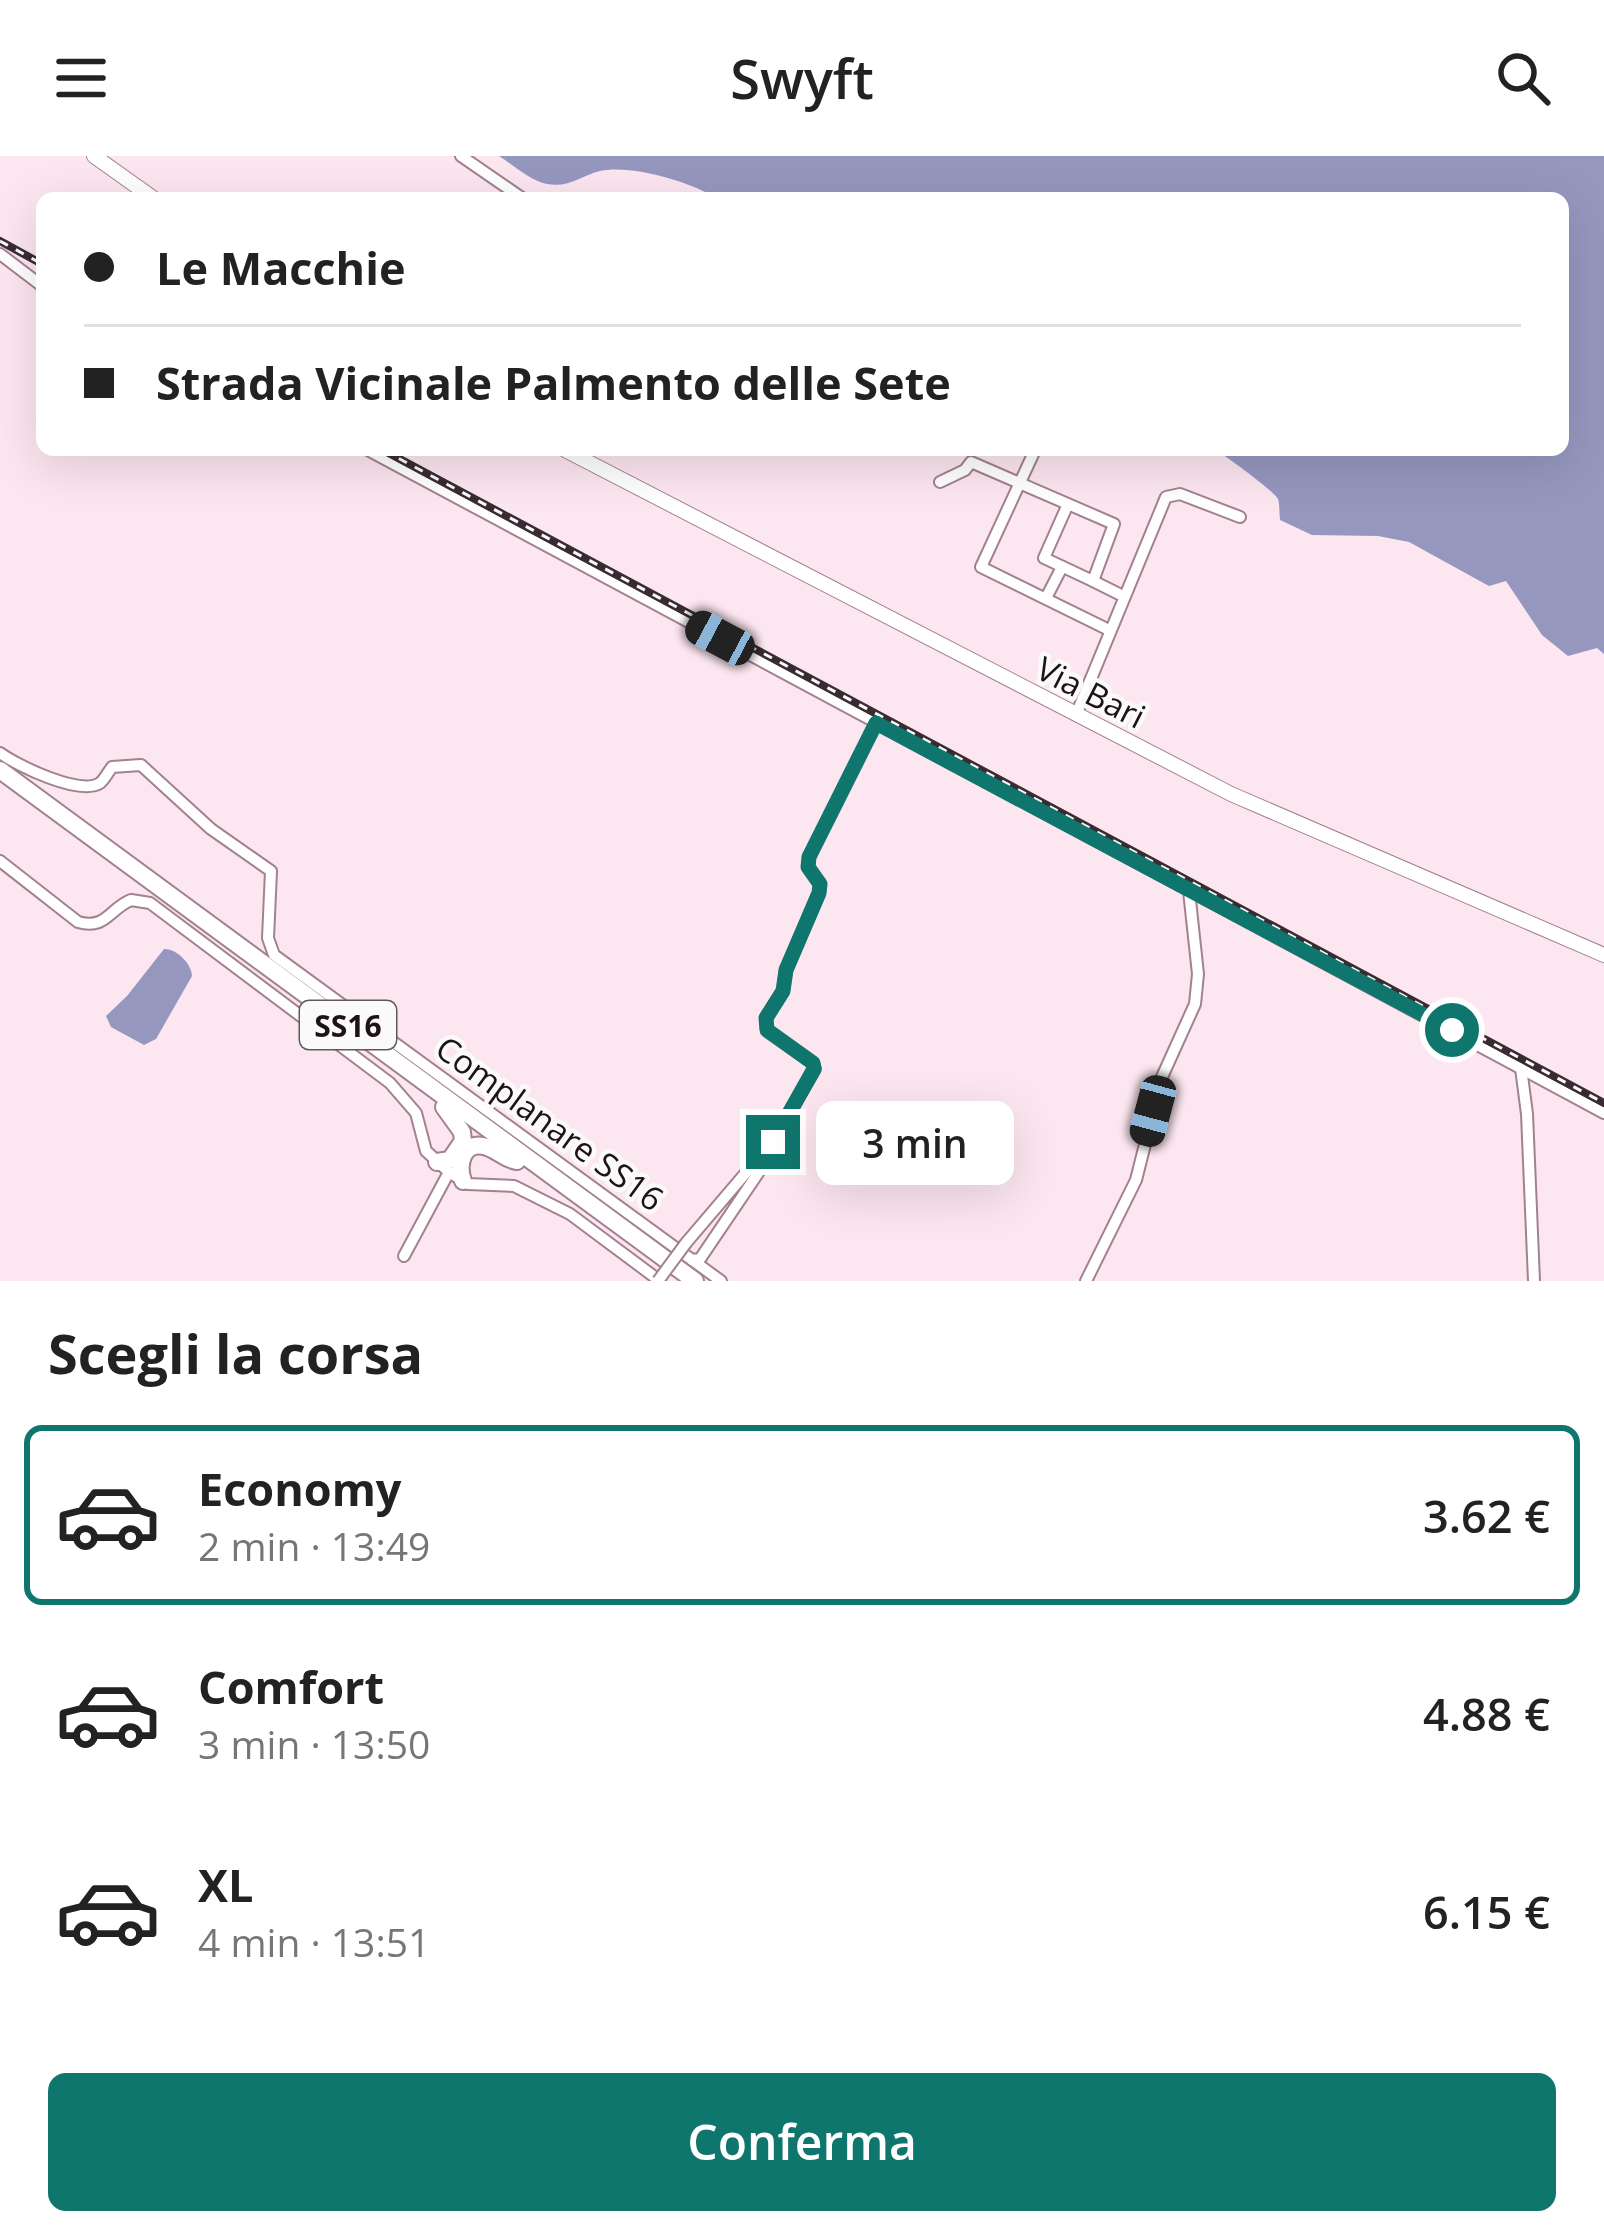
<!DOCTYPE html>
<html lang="it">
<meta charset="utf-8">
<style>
:root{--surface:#fff;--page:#f6f6f6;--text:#222;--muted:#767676;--line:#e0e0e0;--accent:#0f766e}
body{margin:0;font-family:"Open Sans",sans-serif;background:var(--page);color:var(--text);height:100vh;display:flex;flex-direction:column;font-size:45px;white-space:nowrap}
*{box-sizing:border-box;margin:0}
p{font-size:39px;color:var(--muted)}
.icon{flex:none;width:66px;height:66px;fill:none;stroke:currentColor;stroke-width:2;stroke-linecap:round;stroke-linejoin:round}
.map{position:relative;height:1125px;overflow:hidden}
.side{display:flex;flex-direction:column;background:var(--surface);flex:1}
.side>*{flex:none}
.guide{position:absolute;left:36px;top:36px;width:1533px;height:264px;border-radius:18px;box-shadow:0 12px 48px #0002;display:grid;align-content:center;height:264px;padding:0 48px;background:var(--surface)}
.end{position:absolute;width:54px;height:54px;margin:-27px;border:15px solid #0f766e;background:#fff;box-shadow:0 0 0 6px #fff}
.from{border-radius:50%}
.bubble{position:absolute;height:84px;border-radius:18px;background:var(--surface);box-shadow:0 12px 48px #0002;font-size:39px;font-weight:600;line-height:84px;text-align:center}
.car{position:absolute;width:36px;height:72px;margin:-36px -18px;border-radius:15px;box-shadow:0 0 9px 3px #0007;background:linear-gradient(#222 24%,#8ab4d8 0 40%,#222 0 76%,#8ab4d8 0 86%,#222 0)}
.guide b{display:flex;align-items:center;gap:42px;height:114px;font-size:45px}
.guide b+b{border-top:3px solid var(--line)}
.guide i{width:30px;height:30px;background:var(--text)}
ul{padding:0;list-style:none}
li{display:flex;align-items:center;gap:36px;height:180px;margin:0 24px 18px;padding:0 24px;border:6px solid transparent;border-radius:18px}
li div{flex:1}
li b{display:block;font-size:45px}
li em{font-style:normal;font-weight:600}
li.on{border-color:var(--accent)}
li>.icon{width:108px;height:108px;stroke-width:1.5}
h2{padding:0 48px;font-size:54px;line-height:144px}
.primary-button{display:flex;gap:24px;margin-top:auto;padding:24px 48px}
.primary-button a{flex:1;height:138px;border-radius:18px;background:var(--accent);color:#fff;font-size:48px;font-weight:600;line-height:138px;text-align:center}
header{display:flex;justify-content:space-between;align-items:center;height:156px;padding:0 48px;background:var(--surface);font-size:54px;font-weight:600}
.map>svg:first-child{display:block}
.water{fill:#9697bf}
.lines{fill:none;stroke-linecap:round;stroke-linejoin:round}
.minor-casing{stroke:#a28191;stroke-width:14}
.major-casing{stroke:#a28191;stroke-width:16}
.highway-casing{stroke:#a28191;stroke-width:20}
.minor{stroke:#fff;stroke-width:10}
.major{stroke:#fff;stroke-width:14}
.highway{stroke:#fff;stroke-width:16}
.rail-casing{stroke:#392b32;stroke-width:8}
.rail{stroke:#fafafa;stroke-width:3;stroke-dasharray:9;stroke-linecap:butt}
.minor-bridge-casing{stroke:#a28191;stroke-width:14;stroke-linecap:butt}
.minor-bridge{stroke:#fff;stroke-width:10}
.route{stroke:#0f766e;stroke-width:15}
.labels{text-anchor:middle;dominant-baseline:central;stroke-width:9;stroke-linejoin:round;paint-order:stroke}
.shield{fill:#fafafa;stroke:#60585c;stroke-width:3}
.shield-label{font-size:30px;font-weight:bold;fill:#1e1218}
.street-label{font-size:33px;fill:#1e1218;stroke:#fafafa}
</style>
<header><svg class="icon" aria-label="menu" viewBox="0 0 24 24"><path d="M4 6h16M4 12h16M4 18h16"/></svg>Swyft<svg class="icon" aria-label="search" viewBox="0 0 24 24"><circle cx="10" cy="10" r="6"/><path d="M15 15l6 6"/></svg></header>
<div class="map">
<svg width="1604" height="1125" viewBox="0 0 1604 1125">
<rect width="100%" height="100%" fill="#fce6f0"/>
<g class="water">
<path d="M499,0h1105v498l-7,-6 -29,8 -26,-21 -36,-54 -17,5 -80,-44 -31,-6 -66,-1 -32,-15c-1,-7 0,-14 -2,-21 -4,-8 -52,-43 -63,-49h348v-252h-846c-27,-16 -85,-34 -117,-27 -20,5 -30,17 -53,13 -16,-3 -34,-19 -48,-28z"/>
<path d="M164,793c12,-1 28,15 28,27l-36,63 -12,6 -33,-18 -5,-11 21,-20z"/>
</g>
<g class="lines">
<g class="minor-casing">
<g id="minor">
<polyline points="461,0 522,42"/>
<polyline points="0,98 42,130"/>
<polyline points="368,294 1604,957"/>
<polyline points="1035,294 981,411 1105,472"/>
<polyline points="940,326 965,314 971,306 1114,368 1093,425 1044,402 1068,348"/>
<polyline points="1093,425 1119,438"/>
<polyline points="1046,442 1062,411"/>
<polyline points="1076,559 1166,341 1180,338 1240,361"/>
<path d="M0,597c18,13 80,43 100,30 5,-4 8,-11 12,-16l29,-2 70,64 60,42 -3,67 6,17 447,326"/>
<path d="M0,705l78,61c28,8 31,-13 53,-22l19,3 240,180 26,30 10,38 23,21 19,12 46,2 56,28 90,67"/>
<polyline points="1521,912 1527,958 1534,1125"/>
<polyline points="773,985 815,913 813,907 767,875 766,862 783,835 786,814 819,737 820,728 808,711 809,701 876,567"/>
<polyline points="686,1087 773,985 773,995 700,1103 692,1104"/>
<polyline points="404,1100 449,1016"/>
<polyline points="1086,1125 1136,1024 1162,921 1195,848 1198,818 1189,735"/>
</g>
</g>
<g class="major-casing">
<g id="major">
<polyline points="94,0 153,42"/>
<polyline points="565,294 1231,638 1604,799"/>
</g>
</g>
<g class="highway-casing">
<g id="highway">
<polyline points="0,614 695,1125"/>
<polyline points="437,1006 450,1004 463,985 462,976 444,951"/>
<path d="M463,1025c-6,-17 0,-42 24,-34 12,4 17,12 30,14"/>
</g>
</g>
<use href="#minor" class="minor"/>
<use href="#major" class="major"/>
<use href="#highway" class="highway"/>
<g class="rail-casing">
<g id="rail">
<polyline points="0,85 42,108"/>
<polyline points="383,294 1604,947"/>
</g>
</g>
<use href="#rail" class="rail"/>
<g class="minor-bridge-casing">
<polyline id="minor-bridge" points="658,1125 686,1087"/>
</g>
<use href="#minor-bridge" class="minor-bridge"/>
</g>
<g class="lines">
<polyline class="route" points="773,986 814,913 813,907 767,874 766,862 783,835 786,814 819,737 820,728 808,711 809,701 876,567 1452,874"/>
</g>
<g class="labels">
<rect class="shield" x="300" y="845" width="96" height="48" rx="9"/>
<g class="shield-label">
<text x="348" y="869">SS16</text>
</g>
<g class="street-label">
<text transform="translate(1091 536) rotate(27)">Via Bari</text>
<text transform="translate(550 967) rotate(36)">Complanare SS16</text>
</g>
</g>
</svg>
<i class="end from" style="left:1452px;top:874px"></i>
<i class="end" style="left:773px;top:986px"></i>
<div class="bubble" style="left:816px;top:945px;width:198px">3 min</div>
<i class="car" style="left:720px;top:482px;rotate:298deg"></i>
<i class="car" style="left:1153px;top:955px;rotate:195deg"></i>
<div class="guide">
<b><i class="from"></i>Le Macchie</b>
<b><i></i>Strada Vicinale Palmento delle Sete</b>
</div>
</div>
<section class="side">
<h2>Scegli la corsa</h2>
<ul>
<li class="on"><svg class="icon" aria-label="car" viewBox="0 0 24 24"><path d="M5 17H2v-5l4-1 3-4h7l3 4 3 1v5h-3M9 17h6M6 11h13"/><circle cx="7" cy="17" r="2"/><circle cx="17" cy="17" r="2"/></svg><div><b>Economy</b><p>2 min · 13:49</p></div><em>3.62 €</em></li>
<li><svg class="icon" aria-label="car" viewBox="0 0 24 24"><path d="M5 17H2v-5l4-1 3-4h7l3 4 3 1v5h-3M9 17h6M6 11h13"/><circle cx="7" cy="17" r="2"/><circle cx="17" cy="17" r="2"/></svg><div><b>Comfort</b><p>3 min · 13:50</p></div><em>4.88 €</em></li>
<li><svg class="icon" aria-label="car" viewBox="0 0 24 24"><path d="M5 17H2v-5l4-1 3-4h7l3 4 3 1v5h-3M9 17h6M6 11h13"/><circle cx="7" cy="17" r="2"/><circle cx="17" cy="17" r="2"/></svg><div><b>XL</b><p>4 min · 13:51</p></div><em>6.15 €</em></li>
</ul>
<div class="primary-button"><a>Conferma</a></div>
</section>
